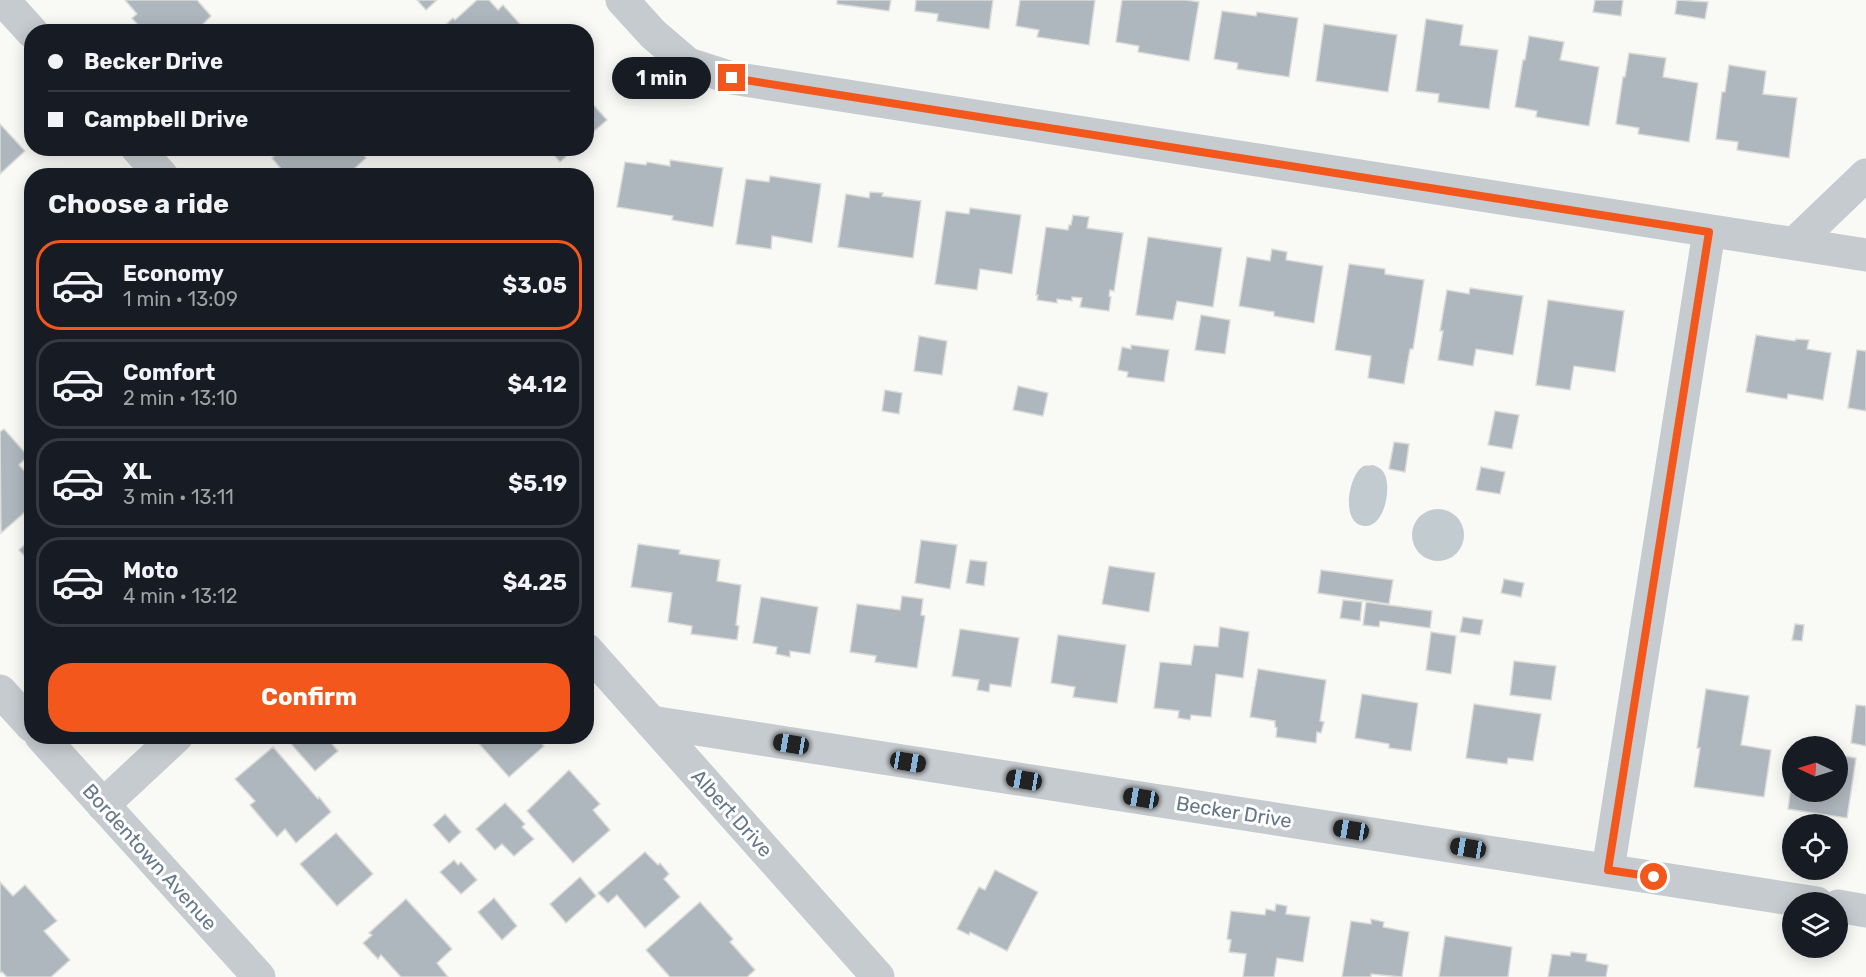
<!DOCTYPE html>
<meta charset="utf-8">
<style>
:root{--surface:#171b24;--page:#242831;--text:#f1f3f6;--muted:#9ea1a6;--line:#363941;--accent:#f3571c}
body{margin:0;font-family:Rubik,sans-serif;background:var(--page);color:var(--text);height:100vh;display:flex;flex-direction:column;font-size:22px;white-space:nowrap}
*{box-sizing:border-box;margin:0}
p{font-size:20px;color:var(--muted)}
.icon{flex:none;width:33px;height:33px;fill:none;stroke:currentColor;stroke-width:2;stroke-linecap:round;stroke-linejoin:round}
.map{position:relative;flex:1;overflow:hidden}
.details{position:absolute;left:24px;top:168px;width:570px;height:576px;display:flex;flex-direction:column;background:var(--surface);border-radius:24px;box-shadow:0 3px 15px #0003}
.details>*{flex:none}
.top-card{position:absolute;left:24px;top:24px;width:570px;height:132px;border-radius:24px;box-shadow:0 3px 15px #0003;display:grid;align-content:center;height:132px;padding:0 24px;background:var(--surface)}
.needle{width:39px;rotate:274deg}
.buttons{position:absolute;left:1782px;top:736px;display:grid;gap:12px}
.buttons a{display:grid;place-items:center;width:66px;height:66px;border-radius:50%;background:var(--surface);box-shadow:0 3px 15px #0003;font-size:30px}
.end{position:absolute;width:27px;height:27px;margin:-14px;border:8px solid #f3571c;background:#fff;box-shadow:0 0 0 3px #fff}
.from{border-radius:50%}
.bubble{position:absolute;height:42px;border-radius:21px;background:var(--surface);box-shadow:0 3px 15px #0003;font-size:20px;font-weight:700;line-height:42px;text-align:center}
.car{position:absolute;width:18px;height:36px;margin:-18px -9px;border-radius:8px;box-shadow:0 0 4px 2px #0007;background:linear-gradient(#222 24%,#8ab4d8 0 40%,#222 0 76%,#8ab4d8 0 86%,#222 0)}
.top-card b{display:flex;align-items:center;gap:21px;height:57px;font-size:22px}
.top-card b+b{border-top:2px solid var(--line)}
.top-card i{width:15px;height:15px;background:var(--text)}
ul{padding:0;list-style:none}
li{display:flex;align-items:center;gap:18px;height:90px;margin:0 12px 9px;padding:0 12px;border:3px solid var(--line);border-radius:24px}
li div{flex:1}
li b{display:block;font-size:22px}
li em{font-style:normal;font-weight:700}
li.selected{border-color:var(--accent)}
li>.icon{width:54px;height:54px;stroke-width:1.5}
h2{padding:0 24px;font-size:27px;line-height:72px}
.primary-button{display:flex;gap:12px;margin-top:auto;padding:12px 24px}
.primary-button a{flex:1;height:69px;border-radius:24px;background:var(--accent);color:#fff;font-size:24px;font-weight:700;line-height:69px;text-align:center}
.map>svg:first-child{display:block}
.water{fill:#c1cbd0}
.building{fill:#afb7be;stroke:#dbdbd8;stroke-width:1.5}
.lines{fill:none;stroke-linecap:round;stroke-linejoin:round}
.minor{stroke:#c6cbcf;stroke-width:33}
.tertiary{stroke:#c6cbcf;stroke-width:33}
.route{stroke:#f3571c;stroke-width:8}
.labels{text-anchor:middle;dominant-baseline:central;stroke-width:6;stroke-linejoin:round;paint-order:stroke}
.street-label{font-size:20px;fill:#65788a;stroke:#fff}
</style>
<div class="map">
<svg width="1866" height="977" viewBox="0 0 1866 977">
<rect width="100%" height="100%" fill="#f9f9f6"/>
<g class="water">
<path d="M1373,465c5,2 8,3 11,8 8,13 1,54 -19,53 -26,-1 -16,-54 -1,-60 3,-1 6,0 9,-1z"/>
<circle cx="1438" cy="535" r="26"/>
</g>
<g class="building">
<polygon points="125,0 197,0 211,16 195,32 144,32 132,18 137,14"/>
<polygon points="417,0 437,0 426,10"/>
<polygon points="477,0 489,0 498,10 503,5 527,32 438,32 453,18 455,20"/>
<polygon points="837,0 891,0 889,11 837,4"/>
<polygon points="916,0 993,0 989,29 937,21 938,14 915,11"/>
<polygon points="1020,0 1095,0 1089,45 1037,37 1039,30 1016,26"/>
<polygon points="1122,0 1186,0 1199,2 1189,61 1138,52 1139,46 1116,42"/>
<polygon points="1595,0 1623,0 1621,16 1593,12"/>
<polygon points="1677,0 1708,2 1705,19 1675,14"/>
<polygon points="1222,11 1256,16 1257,12 1298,18 1289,77 1237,69 1238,63 1214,59"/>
<polygon points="1426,19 1463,25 1460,45 1498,50 1489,109 1438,102 1439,94 1416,91"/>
<polygon points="1324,24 1397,35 1388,92 1316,81"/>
<polygon points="1529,36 1564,42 1560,60 1599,67 1589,126 1536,117 1537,111 1515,107 1523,60 1525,60"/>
<polygon points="1629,53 1666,58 1663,77 1698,83 1689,142 1638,134 1639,128 1616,124 1623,77 1625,77"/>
<polygon points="1729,65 1766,71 1763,94 1797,98 1789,158 1737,150 1738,142 1716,139 1722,92 1725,92"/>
<polygon points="586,97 607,120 586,138"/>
<polygon points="0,124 25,151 0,174"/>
<polygon points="284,148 358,148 366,158 346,176 287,176 272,158"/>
<polygon points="548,148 575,148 560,162"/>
<polygon points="670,160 723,168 713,227 672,220 673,216 617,207 625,162 646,165 647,162 670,166"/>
<polygon points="770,176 821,184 812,243 772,236 771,249 736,244 746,179 769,182"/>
<polygon points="870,192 883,193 882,196 921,201 913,258 838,247 846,194 869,198"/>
<polygon points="970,208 1021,215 1012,274 980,269 977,290 935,284 946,211 969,214"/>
<polygon points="1073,215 1089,217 1087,228 1123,233 1114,291 1110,290 1109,296 1111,297 1109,311 1080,307 1082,298 1072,297 1072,301 1057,299 1057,303 1037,300 1038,295 1036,295 1046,227 1068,230 1069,225 1071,225"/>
<polygon points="1148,237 1222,248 1213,307 1177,301 1173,320 1136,315"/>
<polygon points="1272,249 1287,252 1286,260 1323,266 1314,323 1274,316 1274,312 1239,306 1247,257 1270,261"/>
<polygon points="1349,264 1385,269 1385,274 1424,280 1413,349 1410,349 1404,384 1368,378 1371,356 1335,350"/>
<polygon points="1470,288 1523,296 1513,355 1476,349 1473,366 1438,360 1443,331 1440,331 1447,290 1469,294"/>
<polygon points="1548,300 1624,311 1615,372 1574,366 1570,390 1536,385"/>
<polygon points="1201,315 1230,320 1225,354 1195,350"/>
<polygon points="1756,335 1795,341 1796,339 1809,340 1807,349 1831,353 1823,400 1788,394 1787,399 1746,392"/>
<polygon points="919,336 947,341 942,375 914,371"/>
<polygon points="1131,345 1169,350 1164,382 1127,377 1128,372 1118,370 1122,347 1131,349"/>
<polygon points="1857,350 1866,351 1866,411 1848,408"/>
<polygon points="1018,386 1048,393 1043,416 1013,410"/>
<polygon points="885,390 902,393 899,414 882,411"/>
<polygon points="1495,411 1519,415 1512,449 1488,445"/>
<polygon points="4,429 28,456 19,465 32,479 32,506 1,533 0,432"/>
<polygon points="1394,442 1409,444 1405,472 1389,469"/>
<polygon points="1481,467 1505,472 1500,494 1476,490"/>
<polygon points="32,538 32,564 19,550"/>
<polygon points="921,540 957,545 950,589 915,583"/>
<polygon points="638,544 680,550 679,554 720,560 717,581 741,585 736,625 739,626 737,640 691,634 692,626 668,622 672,593 631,587"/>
<polygon points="970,560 987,562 984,586 966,583"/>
<polygon points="1109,566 1155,573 1149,612 1102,604"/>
<polygon points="1321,570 1393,580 1389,604 1318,593"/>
<polygon points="1504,579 1524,583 1521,597 1501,593"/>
<polygon points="902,596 923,599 921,615 925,616 917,668 875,662 876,656 850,652 857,604 900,610"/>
<polygon points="761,597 818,607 810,654 790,651 790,657 776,654 777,647 753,643"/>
<polygon points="1343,600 1362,602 1360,621 1340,618"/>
<polygon points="1366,602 1432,611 1430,628 1380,621 1379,627 1363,625"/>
<polygon points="1463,617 1483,620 1480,635 1460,632"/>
<polygon points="1795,624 1804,625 1802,641 1792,640"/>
<polygon points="1220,627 1249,632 1243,678 1216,674 1211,717 1191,715 1190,720 1178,718 1179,711 1154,708 1160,662 1191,665 1194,645 1218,647"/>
<polygon points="960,629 1019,638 1011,687 990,684 989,692 977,690 979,680 952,676"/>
<polygon points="1431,632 1456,636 1451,674 1426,670"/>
<polygon points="1058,635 1126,645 1117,703 1073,697 1075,687 1051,683"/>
<polygon points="1514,661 1556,666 1551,700 1510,695"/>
<polygon points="1258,669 1326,680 1320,721 1324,722 1321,733 1317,732 1316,743 1276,737 1277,728 1275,727 1275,721 1250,717"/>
<polygon points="1706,689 1749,696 1741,745 1771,750 1764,797 1694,787 1700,748 1697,748"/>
<polygon points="1362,694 1418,703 1411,751 1389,748 1389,744 1355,738"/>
<polygon points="1474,704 1541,714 1533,761 1508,758 1507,764 1466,758"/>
<polygon points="1856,705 1866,706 1866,746 1851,743"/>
<polygon points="325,736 338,751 315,771 285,737"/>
<polygon points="535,736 544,746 509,777 473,737"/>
<polygon points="273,747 318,799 319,797 331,812 296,843 285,829 277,837 250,805 255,801 235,779"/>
<polygon points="1838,755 1856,758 1847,818 1788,809 1792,780 1792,792 1838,792"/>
<polygon points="569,770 600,804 593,810 610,830 573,863 527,811"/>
<polygon points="505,803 525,824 522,827 534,839 514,856 502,844 495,850 476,829"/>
<polygon points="445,814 461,832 449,843 433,825"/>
<polygon points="336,833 373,874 337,906 300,864"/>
<polygon points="645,852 658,865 660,863 669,874 664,879 680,897 645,928 617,895 608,903 598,893"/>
<polygon points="454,860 458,865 461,862 477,880 461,894 440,872"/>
<polygon points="995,870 1038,892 1007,951 970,932 969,935 957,929 979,887 985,890"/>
<polygon points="580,877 596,896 566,923 550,904"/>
<polygon points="0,882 13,896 25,885 57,921 44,931 70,960 51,977 7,977 2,972 0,973"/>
<polygon points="494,898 517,926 502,940 478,912"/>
<polygon points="406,899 452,949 437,963 448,977 401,977 381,955 378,959 363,943 372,935 369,933"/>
<polygon points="700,902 733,939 730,942 755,970 747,977 670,977 646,950"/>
<polygon points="1276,904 1287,906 1286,914 1310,917 1303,962 1277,958 1274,977 1243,977 1246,954 1229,952 1231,940 1227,939 1231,911 1265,915 1266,909 1275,911"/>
<polygon points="1371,919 1384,922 1383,927 1409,932 1402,977 1371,974 1371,977 1342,977 1351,921 1371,924"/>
<polygon points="1445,936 1512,947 1508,977 1439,977"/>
<polygon points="1571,952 1587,954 1586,961 1608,965 1606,977 1548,977 1552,954 1570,956"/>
</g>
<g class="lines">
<g class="minor">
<polyline points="3,0 32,32"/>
<polyline points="622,0 653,34 688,64 732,78 1866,255"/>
<polyline points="137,148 162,176"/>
<polyline points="1795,243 1866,175"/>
<polyline points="586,649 878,977"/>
<polyline points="651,722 1817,903"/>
<polyline points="103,805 177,736"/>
<polyline points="1608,870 1709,232"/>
<polyline points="1838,906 1866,911"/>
</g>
<g class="tertiary">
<polyline points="0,691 32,726"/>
<polyline points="41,736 259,977"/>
</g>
</g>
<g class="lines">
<polyline class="route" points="732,78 1709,232 1608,870 1654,877"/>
</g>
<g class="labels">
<g class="street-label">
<text transform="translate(1234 812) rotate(9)">Becker Drive</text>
<text transform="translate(732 813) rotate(48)">Albert Drive</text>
<text transform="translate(150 857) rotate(48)">Bordentown Avenue</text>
</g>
</g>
</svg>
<div class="buttons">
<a><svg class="needle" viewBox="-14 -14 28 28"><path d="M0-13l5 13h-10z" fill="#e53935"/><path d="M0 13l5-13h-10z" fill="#9ea1a6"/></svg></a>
<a><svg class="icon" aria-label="locate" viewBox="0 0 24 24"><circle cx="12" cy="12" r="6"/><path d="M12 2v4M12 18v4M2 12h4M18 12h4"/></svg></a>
<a><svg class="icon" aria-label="layers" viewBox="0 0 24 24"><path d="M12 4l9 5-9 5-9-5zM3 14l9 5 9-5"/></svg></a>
</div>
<i class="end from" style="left:1654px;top:877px"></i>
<i class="end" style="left:732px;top:78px"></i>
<div class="bubble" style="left:612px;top:57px;width:99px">1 min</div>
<i class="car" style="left:791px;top:744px;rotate:279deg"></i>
<i class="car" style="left:908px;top:762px;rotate:99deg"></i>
<i class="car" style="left:1024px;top:780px;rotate:279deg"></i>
<i class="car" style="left:1141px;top:798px;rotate:279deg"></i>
<i class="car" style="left:1351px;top:830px;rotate:279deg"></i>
<i class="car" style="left:1468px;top:848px;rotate:279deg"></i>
<div class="top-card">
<b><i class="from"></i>Becker Drive</b>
<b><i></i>Campbell Drive</b>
</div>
<section class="details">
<h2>Choose a ride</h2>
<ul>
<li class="selected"><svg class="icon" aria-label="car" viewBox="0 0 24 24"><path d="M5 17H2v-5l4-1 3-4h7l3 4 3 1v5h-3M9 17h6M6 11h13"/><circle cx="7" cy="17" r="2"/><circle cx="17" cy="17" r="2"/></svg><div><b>Economy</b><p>1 min · 13:09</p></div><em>$3.05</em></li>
<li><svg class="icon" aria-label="car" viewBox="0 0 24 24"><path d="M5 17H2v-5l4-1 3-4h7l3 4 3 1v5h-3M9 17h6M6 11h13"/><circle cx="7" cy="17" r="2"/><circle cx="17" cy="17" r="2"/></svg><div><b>Comfort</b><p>2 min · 13:10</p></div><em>$4.12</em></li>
<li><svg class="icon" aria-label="car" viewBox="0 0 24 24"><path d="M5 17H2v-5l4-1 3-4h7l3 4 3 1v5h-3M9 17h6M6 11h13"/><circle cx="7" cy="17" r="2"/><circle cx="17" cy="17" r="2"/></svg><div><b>XL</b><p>3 min · 13:11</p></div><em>$5.19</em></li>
<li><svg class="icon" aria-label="car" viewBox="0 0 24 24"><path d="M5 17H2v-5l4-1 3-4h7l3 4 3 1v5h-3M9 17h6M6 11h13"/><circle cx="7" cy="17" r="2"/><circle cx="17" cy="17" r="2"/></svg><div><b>Moto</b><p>4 min · 13:12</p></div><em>$4.25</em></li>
</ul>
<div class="primary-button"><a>Confirm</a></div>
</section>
</div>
